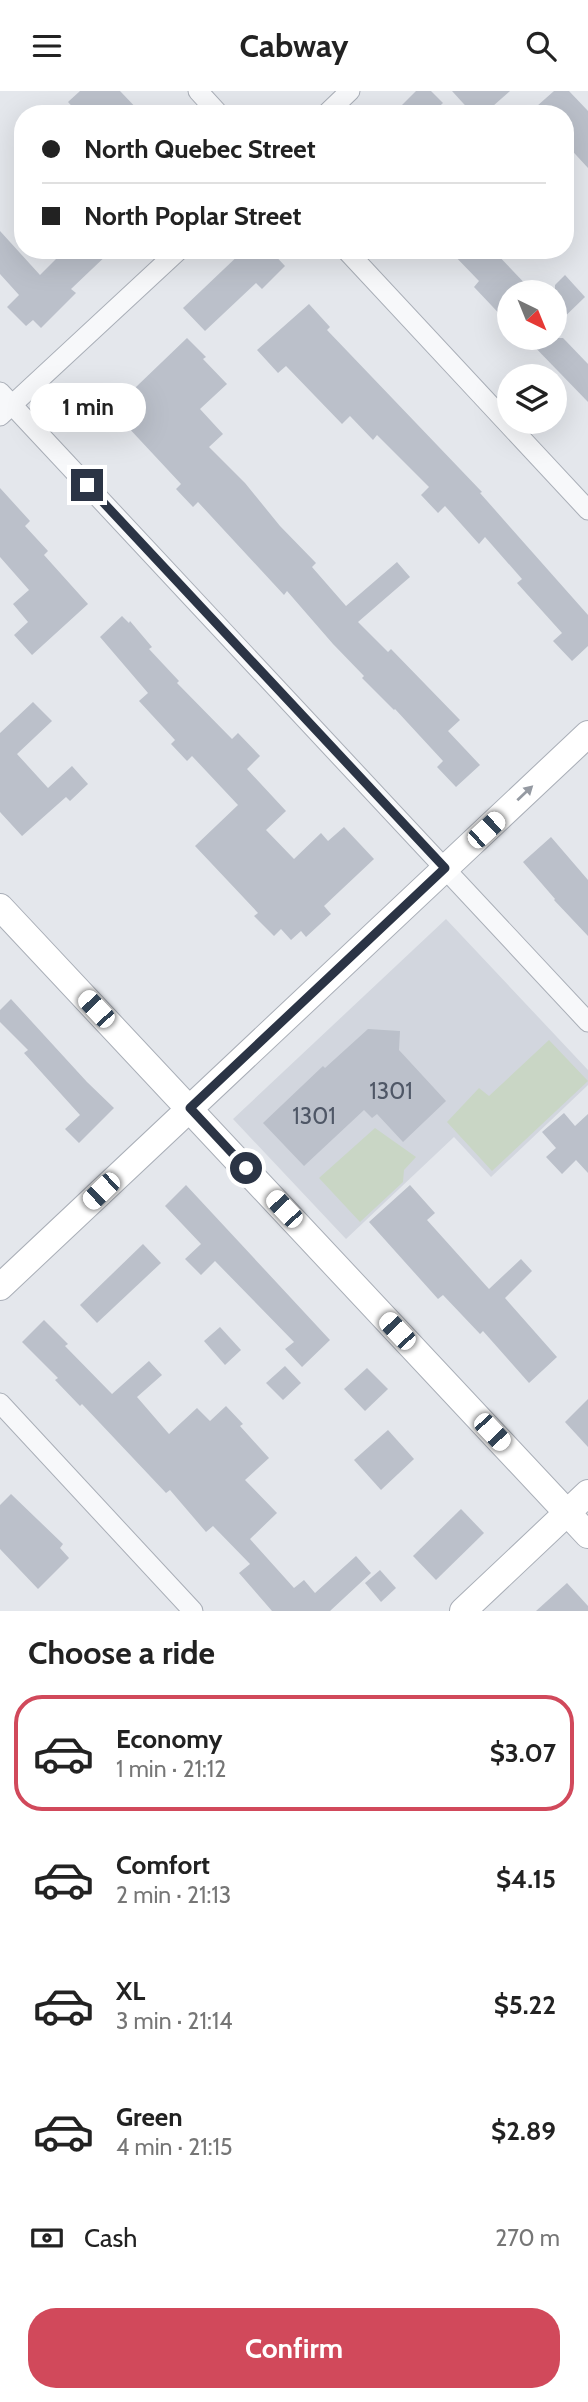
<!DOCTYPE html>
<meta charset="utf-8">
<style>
:root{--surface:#fff;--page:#f2f2f2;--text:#222;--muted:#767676;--line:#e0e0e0;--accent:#d1495b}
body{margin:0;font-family:Cabin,sans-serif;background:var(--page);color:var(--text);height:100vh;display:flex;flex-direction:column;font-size:26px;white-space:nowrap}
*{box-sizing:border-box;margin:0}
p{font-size:23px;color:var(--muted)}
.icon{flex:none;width:38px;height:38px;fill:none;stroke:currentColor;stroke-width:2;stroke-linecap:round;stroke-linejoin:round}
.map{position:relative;height:1520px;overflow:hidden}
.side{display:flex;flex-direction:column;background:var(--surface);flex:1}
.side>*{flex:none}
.banner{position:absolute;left:14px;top:14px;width:560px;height:154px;border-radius:28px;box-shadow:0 7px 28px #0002;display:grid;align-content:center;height:154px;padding:0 28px;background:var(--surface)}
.needle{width:46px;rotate:137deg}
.buttons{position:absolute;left:497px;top:189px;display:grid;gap:14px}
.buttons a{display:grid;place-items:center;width:70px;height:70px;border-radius:50%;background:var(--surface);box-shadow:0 7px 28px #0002;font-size:35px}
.end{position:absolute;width:32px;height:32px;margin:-16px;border:9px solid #2b3445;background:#fff;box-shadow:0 0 0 4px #fff}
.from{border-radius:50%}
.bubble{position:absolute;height:49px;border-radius:24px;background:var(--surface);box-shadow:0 7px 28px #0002;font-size:23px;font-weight:800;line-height:49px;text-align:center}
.car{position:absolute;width:21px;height:42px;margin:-21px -10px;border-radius:9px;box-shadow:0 0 5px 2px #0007;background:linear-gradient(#fff 24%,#345 0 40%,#fff 0 76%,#345 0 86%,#fff 0)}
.banner b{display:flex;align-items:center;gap:24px;height:66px;font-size:26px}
.banner b+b{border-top:2px solid var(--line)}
.banner i{width:18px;height:18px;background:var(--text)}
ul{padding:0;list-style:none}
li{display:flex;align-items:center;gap:21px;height:116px;margin:0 14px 10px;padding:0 14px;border:4px solid transparent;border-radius:28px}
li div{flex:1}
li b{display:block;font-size:26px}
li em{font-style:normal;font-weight:800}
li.current{border-color:var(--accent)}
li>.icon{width:63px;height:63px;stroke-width:1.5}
h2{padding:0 28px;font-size:32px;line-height:84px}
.pay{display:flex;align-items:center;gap:18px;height:77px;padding:0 28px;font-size:26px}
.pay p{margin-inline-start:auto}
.button{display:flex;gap:14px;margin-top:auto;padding:14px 28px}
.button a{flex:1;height:80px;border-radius:28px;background:var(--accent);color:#fff;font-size:28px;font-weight:800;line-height:80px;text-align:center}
header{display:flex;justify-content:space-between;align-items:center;height:91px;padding:0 28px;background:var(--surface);font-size:32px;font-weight:800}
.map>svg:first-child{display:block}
.built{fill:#d2d6de}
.green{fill:#c9d6c5}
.building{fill:#bbc0ca}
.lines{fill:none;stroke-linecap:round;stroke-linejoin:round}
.street-casing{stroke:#a9aeb7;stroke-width:21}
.secondary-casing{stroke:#a9aeb7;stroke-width:28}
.street{stroke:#f7f8fa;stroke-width:19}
.secondary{stroke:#fff;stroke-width:26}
.oneway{fill:#959aa2}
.route{stroke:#2b3445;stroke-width:9}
.labels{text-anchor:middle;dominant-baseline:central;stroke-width:5;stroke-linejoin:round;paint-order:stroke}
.number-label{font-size:23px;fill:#4f5766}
</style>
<header><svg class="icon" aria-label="menu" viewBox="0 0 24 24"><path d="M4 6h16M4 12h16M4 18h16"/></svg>Cabway<svg class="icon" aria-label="search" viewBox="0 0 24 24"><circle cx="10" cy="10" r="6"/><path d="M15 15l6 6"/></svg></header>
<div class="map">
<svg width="588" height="1520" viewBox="0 0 588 1520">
<rect width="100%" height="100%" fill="#e4e7ec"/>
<polygon class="built" points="446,828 588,979 588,994 491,1086 454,1046 346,1148 233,1028"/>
<g class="green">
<polygon points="549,949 588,990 492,1080 447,1031 479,997 489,1005"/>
<polygon points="375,1037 416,1066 404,1079 403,1091 360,1131 319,1087"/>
</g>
<g class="building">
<polygon points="80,0 120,0 142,23 79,23 68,11"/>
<polygon points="416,0 431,0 443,12 431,23 393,23"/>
<polygon points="452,0 510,0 484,23 473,23"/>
<polygon points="554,0 569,0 588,20 588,77 565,52 565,23 528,23"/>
<polygon points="0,140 40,184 65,159 112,159 71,198 76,202 41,237 33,229 26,235 7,216 19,204 0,183"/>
<polygon points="244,159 270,159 285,175 262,198 256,192 205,240 183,217"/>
<polygon points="449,159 493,159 533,201 509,201 509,233 474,196 479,190"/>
<polygon points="565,184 585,206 555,235 555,194"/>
<polygon points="309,213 330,236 327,239 482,401 480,402 588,524 588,555 572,570 553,550 562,542 517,492 522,488 485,446 479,453 445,415 438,422 421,404 429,396 377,344 373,349 350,325 342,333 286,275 278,282 257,259"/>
<polygon points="187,247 206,266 203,268 227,293 200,318 223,343 209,356 245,392 280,435 316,472 312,476 346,515 397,471 410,486 358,531 388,561 391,558 460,629 448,640 480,674 456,696 437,676 443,670 395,618 394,619 362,587 364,585 333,553 287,500 284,504 198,411 193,416 176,398 181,393 112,319"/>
<polygon points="526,247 563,247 588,273 588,311"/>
<polygon points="0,397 30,430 25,435 48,460 44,464 88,513 32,564 14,544 28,531 13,513 29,499 0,466"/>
<polygon points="122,525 129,532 130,530 152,556 149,558 179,590 177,592 232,648 238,642 260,665 247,678 286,720 266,739 294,768 321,742 328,750 344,736 374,768 324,815 331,823 306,846 301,840 291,849 281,838 274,845 254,825 258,822 195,755 238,714 192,665 187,670 171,653 175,649 139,610 148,602 100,546"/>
<polygon points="33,611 52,630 17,663 48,697 72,675 88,693 70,710 66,706 22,745 0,721 0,642"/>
<polygon points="551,746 588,789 588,845 554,809 555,808 523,771"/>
<polygon points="11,908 87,991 114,1017 79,1052 65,1038 80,1024 24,962 28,959 0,931 0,919"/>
<polygon points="368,938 400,940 399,959 446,1010 403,1051 377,1023 372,1027 364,1019 304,1075 263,1032 323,975 325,977"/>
<polygon points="564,1022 575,1035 588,1023 588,1082 576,1069 562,1083 546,1066 556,1057 542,1041"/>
<polygon points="186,1094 330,1249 302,1276 285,1258 294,1251 215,1170 201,1184 185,1168 201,1153 165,1115"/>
<polygon points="410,1094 435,1122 427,1129 489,1198 521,1168 532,1180 505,1207 557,1266 529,1292 483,1240 480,1243 443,1204 438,1208 369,1131"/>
<polygon points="143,1153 161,1172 97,1232 80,1214"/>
<polygon points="44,1229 68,1253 65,1255 112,1303 149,1270 162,1284 137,1306 169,1343 197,1317 210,1330 226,1315 243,1333 240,1335 269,1367 245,1389 277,1422 250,1448 294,1497 304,1489 315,1502 356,1465 371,1482 330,1520 272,1520 239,1482 250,1473 213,1435 206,1441 170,1399 166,1402 82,1313 80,1315 55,1289 58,1287 22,1251"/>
<polygon points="220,1236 241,1259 225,1274 204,1250"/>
<polygon points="285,1275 301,1292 283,1309 266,1292"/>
<polygon points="367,1277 388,1298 365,1320 344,1298"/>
<polygon points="588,1308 588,1356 565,1331"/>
<polygon points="388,1339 414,1368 381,1399 354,1369"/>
<polygon points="11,1403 63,1453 60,1457 69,1467 38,1498 0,1458 0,1414"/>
<polygon points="461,1418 484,1442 436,1489 413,1465"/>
<polygon points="380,1479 396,1497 381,1511 365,1492"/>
<polygon points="567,1492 588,1515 588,1520 536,1520"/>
</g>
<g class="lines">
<g class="street-casing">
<g id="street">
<polyline points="198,0 219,23"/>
<polyline points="326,23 350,0"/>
<polyline points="346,159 588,419"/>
<polyline points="0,301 588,931"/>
<polyline points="0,325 179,159"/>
<polyline points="0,1312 193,1520"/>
</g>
</g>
<g class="secondary-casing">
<g id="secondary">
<polyline points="0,816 588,1444"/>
<polyline points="0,1196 588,643"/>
<polyline points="463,1520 588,1402"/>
</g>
</g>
<use href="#street" class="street"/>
<use href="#secondary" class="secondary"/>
</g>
<defs><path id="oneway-solid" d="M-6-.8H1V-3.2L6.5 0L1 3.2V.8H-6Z" transform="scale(1.75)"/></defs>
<use class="oneway" href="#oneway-solid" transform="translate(525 702) rotate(-43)"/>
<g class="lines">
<polyline class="route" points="87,394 445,777 190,1017 246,1077"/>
</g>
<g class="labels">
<g class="number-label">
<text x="391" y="1000">1301</text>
<text x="314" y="1025">1301</text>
</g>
</g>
</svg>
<div class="buttons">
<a><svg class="needle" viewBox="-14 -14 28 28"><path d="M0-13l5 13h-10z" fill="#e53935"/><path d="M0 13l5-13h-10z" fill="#767676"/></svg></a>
<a><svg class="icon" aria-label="layers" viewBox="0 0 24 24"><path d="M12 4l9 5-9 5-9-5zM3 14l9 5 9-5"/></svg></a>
</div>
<i class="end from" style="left:246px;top:1077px"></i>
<i class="end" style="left:87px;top:394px"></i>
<div class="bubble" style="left:30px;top:292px;width:116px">1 min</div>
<i class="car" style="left:486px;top:739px;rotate:47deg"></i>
<i class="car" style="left:96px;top:918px;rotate:317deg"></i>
<i class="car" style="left:101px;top:1100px;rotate:226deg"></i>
<i class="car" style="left:284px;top:1118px;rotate:317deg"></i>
<i class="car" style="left:397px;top:1240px;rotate:317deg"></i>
<i class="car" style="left:492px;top:1341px;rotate:137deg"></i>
<div class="banner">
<b><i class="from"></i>North Quebec Street</b>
<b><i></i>North Poplar Street</b>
</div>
</div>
<section class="side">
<h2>Choose a ride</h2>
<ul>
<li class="current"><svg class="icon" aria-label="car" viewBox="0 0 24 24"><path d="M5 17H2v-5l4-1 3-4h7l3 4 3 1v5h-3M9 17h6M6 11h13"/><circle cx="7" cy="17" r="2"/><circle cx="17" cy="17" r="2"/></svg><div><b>Economy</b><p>1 min · 21:12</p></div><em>$3.07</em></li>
<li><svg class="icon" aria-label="car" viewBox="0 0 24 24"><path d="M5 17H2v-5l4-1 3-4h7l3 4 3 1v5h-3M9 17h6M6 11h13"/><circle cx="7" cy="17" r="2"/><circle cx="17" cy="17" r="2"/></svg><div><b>Comfort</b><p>2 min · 21:13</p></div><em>$4.15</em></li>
<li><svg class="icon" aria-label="car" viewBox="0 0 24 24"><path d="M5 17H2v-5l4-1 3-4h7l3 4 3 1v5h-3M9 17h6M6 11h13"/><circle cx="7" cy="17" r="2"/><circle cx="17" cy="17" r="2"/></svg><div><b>XL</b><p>3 min · 21:14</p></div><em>$5.22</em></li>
<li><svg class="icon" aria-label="car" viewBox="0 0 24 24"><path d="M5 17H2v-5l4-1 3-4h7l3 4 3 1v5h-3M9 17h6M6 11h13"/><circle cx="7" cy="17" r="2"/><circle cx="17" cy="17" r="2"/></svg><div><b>Green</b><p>4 min · 21:15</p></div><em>$2.89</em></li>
</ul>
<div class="pay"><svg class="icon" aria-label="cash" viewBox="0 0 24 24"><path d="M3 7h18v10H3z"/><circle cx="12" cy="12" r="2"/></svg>Cash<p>270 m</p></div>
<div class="button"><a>Confirm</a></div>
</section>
